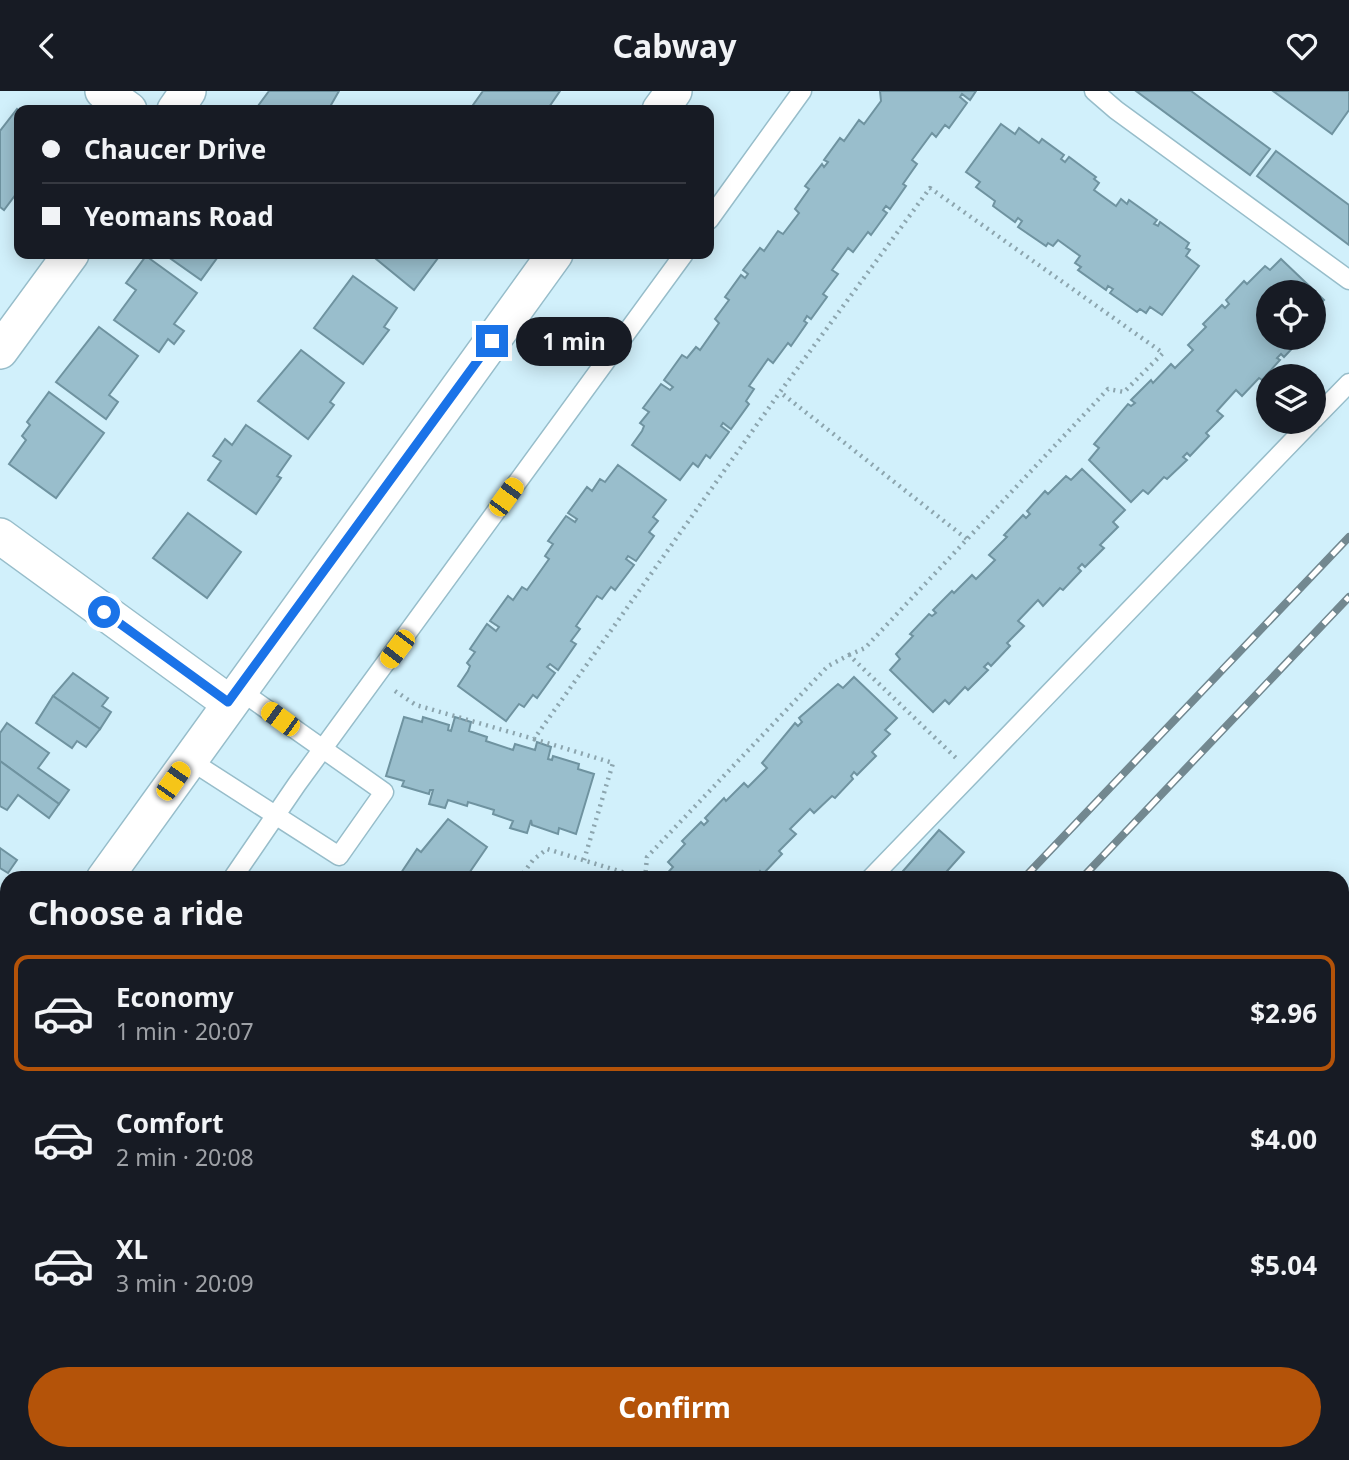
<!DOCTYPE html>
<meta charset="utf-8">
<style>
:root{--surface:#171b24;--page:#242831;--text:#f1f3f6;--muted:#9ea1a6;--line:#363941;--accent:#b45309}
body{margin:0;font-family:"Noto Sans",sans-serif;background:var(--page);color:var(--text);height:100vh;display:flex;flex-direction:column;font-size:26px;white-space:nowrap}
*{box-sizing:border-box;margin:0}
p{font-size:23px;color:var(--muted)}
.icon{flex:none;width:38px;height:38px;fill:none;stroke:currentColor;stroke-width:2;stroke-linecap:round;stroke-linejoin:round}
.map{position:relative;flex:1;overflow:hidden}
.details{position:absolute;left:0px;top:780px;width:1349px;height:590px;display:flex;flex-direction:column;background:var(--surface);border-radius:21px 21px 0 0;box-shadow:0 4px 18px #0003}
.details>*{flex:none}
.banner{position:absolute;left:14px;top:14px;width:700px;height:154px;border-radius:14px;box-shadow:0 4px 18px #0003;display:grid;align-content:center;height:154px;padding:0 28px;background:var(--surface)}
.controls{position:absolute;left:1256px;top:189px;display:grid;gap:14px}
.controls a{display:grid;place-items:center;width:70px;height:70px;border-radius:50%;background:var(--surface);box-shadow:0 4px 18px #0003;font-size:35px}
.end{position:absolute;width:32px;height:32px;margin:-16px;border:9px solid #1a73e8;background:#fff;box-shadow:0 0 0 4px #fff}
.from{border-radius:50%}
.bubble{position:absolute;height:49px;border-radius:24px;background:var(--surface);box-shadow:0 4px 18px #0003;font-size:23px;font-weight:700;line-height:49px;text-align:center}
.car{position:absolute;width:21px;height:42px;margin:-21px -10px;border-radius:9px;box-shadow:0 0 5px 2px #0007;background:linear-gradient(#f5c518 24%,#345 0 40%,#f5c518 0 76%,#345 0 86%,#f5c518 0)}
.banner b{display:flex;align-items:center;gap:24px;height:66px;font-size:26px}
.banner b+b{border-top:2px solid var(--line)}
.banner i{width:18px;height:18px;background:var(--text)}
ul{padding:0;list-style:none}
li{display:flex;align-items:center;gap:21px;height:116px;margin:0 14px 10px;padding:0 14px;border:4px solid transparent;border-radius:14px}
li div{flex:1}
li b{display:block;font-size:26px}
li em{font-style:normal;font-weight:700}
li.active{border-color:var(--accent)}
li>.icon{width:63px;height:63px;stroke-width:1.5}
h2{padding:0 28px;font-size:32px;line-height:84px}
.primary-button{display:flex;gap:14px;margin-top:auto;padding:14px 28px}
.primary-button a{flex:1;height:80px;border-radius:42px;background:var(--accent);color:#fff;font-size:28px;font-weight:700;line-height:80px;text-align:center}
header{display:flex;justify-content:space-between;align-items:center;height:91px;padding:0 28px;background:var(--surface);font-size:32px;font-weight:700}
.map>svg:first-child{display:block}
.building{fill:#99becc;stroke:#6f93a0;stroke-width:2}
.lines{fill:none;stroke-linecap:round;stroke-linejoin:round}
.lane-casing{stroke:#97bdca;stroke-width:21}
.street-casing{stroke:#97bdca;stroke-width:38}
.path{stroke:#8ca5ae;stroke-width:4.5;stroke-dasharray:2 5;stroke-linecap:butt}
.lane{stroke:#fff;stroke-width:18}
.street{stroke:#fff;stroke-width:35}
.rail-casing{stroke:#728890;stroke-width:8}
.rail{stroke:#fff;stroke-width:5;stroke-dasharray:16;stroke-linecap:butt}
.route{stroke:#1a73e8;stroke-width:9}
</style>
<header><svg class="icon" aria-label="back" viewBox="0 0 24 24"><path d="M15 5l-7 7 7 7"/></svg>Cabway<svg class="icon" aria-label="heart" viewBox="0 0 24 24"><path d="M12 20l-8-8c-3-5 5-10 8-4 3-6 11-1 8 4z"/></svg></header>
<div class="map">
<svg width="1349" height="1369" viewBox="0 0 1349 1369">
<rect width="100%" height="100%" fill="#d1f0fb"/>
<g class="building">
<polygon points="269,0 339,0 331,14 338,19 255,19"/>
<polygon points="483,0 560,0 547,19 480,19 473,14"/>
<polygon points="880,0 976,0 970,9 962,3 960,6 967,12 949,37 945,34 936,46 932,42 912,69 917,73 903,93 906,95 890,118 886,115 883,119 887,122 871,144 868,141 853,161 848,157 832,179 838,183 823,203 827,206 811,228 807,225 804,230 807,232 791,255 788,252 773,272 768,268 749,295 754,298 746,310 749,313 731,338 723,332 721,335 729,341 710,367 706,364 698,376 693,372 680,389 632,354 642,340 644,335 640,332 649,321 643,317 661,293 670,299 673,296 664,289 682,264 687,267 696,256 700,259 719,232 715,228 729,209 725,206 741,184 745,187 748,183 743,179 760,157 764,160 778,140 783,143 799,122 795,118 809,98 805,95 822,73 824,76 828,71 824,69 840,47 844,50 859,29 864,33 881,10"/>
<polygon points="1136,0 1191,0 1270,58 1250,84"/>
<polygon points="1273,0 1349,0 1349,19 1332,43"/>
<polygon points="17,18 19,20 19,99 4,119 0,116 0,40"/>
<polygon points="1001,33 1015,43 1019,37 1039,52 1042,48 1064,64 1061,68 1065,71 1069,66 1096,86 1094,88 1099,92 1094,99 1116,115 1121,108 1127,113 1129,109 1157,129 1154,133 1158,135 1160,131 1189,152 1186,157 1190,159 1186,165 1199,175 1162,224 1150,216 1146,222 1140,218 1137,221 1110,202 1113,198 1108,195 1106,199 1078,179 1081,176 1075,172 1080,165 1058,149 1053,155 1048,152 1046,155 1018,136 1022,130 1018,127 1015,131 993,115 995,110 976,96 980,91 966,81"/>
<polygon points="1276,60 1349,114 1349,154 1257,85"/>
<polygon points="164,163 220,163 201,189"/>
<polygon points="370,163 441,163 414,199"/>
<polygon points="146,165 197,202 174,233 184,240 174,253 168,248 159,261 114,229 136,199 126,192"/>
<polygon points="1281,168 1324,209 1314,218 1314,201 1269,201 1269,247 1302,247 1284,266 1281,263 1277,267 1280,269 1262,289 1259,287 1242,305 1236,299 1217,320 1223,325 1206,342 1209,345 1190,365 1187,362 1183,366 1187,369 1167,388 1164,386 1148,403 1143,399 1131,411 1089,369 1099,357 1094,353 1128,313 1131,315 1135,312 1131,309 1151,289 1153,292 1171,273 1175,277 1193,259 1188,254 1206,236 1203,233 1222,214 1225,217 1229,213 1226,209 1244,190 1247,193 1265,175 1270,179"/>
<polygon points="353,185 397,217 384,236 389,239 363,273 314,237"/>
<polygon points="99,236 138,265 109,304 118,311 106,328 56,291"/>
<polygon points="301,259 344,292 330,311 334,314 308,348 258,310"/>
<polygon points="49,301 104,342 56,407 9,373 26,349 22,345 30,334 27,331"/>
<polygon points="246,334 291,365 277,385 281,387 256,423 208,389 221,370 213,365 225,348 232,354"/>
<polygon points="618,374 666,409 653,426 658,430 649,441 654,445 636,470 628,465 626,468 634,474 615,499 611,496 602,508 597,505 576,535 580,538 571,550 576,553 558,579 550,573 547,576 555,582 537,607 533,604 524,616 519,613 506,630 458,595 468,580 470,575 467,572 475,561 470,558 487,533 496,540 499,536 490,530 508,505 513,509 522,496 527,499 549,468 545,465 553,453 548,450 566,425 575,431 577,428 568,422 587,396 592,400 600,388 605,391"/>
<polygon points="1082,378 1125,419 1113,431 1118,436 1100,454 1104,457 1085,476 1082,473 1078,477 1081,480 1063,499 1060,497 1043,515 1038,509 1018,530 1024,535 1007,552 1010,555 991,575 988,572 984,576 988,579 968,599 965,596 949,613 945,609 933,621 890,579 900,568 896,563 913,545 910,543 929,523 932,525 936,522 933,519 952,500 954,502 972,484 976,488 995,469 989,464 1007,446 1004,444 1023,424 1026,427 1030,423 1027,420 1045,400 1048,403 1066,385 1071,389"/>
<polygon points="188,422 241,461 207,507 153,467"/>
<polygon points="73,582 108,607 102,615 111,621 100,638 53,605"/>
<polygon points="854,586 897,627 885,639 890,643 872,661 876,665 857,684 854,681 851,685 853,688 835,707 832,705 814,722 810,718 790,738 796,743 779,760 782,763 763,783 760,780 757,784 760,787 662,788 673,776 668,771 685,753 682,750 701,731 704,734 708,730 705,727 724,707 726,710 744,692 748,696 767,677 762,672 795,632 798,635 802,631 799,627 838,593 843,597"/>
<polygon points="53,605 100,638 86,656 77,650 72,657 36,632"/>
<polygon points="404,626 422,631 423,626 449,634 448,639 451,640 455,626 471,631 469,640 487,646 486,650 513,659 515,653 535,659 537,651 551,656 548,668 552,669 553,665 579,673 578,678 594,683 576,743 559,737 558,743 532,734 531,729 527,742 510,737 513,730 493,723 494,719 468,711 467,715 448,709 445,717 429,713 433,699 430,699 429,703 402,695 404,690 386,685"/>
<polygon points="7,632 49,662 38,677 69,699 59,713 0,670 0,642"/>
<polygon points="0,670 59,713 49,727 18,704 7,719 0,715"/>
<polygon points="448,728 487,756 465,788 397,788 417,758 421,761"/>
<polygon points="939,739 964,761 940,788 896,788"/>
<polygon points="0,757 17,769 8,782 0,777"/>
<polygon points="7,1133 7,1227 2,1231 0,1139"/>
<rect x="16" y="1363" width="216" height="6"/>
</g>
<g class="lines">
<g class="lane-casing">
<g id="lane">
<polyline points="1094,0 1116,19 1349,189"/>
<polyline points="709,129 802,0"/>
<polyline points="1314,328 1349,292"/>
<polyline points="188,668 339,765 384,701 238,598"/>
<polyline points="232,788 297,693 684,163"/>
<polyline points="870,788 1311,331"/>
<polyline points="0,1055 7,1048"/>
<polyline points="324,1369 329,1363"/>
</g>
</g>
<g class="street-casing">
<g id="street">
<polyline points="103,0 129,19"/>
<polyline points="175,19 188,0"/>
<polyline points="660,19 674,0"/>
<polyline points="0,260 71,163"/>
<polyline points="0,445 228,611"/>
<polyline points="104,788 555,163"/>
<polyline points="0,908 7,901"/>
</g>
</g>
<g class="path">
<polyline points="849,564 865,557 1108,298 1124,301 1163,262 930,97 780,301 968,449"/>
<polyline points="395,600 416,614 534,648 780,301"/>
<polyline points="534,648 613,672 584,769"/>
<polyline points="519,788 533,769 547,758 645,788"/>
<polyline points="645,788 647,766 828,575 849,564 956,667"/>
</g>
<use href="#lane" class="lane"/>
<use href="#street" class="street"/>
<g class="rail-casing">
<g id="rail">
<polyline points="1023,788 1349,446"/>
<polyline points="1081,788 1349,506"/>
<polyline points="528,1369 533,1363"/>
</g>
</g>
<use href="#rail" class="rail"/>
</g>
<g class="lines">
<polyline class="route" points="104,521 228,611 492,250"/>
</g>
</svg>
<div class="controls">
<a><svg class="icon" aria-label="locate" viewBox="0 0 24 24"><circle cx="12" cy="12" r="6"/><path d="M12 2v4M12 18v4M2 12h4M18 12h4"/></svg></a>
<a><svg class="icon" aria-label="layers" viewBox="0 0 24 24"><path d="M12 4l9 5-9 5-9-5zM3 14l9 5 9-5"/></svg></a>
</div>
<i class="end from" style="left:104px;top:521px"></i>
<i class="end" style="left:492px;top:250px"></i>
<div class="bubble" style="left:516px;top:226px;width:116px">1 min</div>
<i class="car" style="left:506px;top:406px;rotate:36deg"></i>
<i class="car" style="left:397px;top:558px;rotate:217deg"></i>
<i class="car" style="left:280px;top:628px;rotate:306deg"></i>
<i class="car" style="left:173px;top:690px;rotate:35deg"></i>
<div class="banner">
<b><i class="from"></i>Chaucer Drive</b>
<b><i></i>Yeomans Road</b>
</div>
<section class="details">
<h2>Choose a ride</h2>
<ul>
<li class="active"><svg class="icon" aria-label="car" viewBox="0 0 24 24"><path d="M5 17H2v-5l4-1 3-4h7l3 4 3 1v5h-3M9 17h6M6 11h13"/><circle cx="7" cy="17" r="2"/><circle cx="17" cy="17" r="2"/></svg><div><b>Economy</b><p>1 min · 20:07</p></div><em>$2.96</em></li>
<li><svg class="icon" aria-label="car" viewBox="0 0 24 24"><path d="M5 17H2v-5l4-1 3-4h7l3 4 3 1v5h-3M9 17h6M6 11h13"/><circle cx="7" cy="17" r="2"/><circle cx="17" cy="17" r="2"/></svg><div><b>Comfort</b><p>2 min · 20:08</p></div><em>$4.00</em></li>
<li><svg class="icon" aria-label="car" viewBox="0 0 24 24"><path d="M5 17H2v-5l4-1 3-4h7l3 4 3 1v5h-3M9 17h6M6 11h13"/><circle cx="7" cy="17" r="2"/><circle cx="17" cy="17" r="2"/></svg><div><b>XL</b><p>3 min · 20:09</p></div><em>$5.04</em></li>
</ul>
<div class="primary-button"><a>Confirm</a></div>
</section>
</div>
